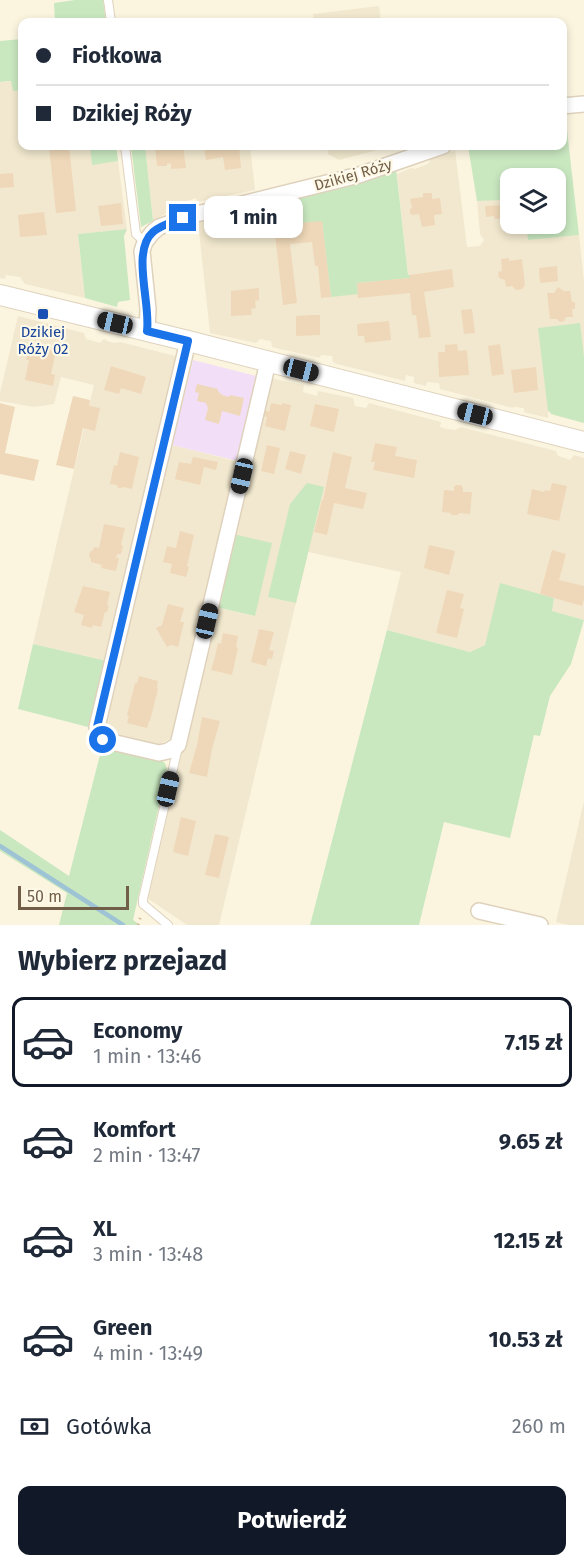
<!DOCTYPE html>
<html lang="pl">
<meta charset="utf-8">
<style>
:root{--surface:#fff;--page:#f2f2f3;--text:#1f2937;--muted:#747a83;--line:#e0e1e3;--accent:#111827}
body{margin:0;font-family:"Fira Sans",sans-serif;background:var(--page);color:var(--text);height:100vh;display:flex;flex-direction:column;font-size:22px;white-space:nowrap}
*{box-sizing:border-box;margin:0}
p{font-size:20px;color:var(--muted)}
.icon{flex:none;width:33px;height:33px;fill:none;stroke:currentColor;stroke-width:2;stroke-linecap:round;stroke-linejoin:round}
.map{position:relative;height:925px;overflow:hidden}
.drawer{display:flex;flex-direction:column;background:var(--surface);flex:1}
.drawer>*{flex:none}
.top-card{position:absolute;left:18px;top:18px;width:549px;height:132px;border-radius:12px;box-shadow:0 3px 9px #0003;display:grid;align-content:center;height:132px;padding:0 18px;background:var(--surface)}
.buttons{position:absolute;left:500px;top:168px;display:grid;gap:12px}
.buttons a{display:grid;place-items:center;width:66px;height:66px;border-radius:12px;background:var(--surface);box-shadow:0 3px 9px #0003;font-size:30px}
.scale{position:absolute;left:18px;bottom:15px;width:111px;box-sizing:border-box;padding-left:6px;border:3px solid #715e49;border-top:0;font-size:16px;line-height:21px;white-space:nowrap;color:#715e49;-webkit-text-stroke:4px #fef9e6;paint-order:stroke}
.end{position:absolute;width:27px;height:27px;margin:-14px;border:8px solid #1a73e8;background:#fff;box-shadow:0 0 0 3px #fff}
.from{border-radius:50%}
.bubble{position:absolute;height:42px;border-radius:12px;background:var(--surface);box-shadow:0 3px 9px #0003;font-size:20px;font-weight:700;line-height:42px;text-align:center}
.car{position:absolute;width:18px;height:36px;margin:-18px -9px;border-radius:8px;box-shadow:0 0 4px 2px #0007;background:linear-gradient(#222 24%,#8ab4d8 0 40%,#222 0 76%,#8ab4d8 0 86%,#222 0)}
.top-card b{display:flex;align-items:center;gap:21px;height:57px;font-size:22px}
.top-card b+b{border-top:2px solid var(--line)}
.top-card i{width:15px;height:15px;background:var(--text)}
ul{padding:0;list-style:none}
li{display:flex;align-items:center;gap:18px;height:90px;margin:0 12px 9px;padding:0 6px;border:3px solid transparent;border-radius:12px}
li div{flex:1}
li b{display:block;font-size:22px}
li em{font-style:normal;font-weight:700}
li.active{border-color:var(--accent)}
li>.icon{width:54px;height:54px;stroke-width:1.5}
h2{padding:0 18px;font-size:27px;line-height:72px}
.pay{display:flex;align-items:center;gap:15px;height:66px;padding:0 18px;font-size:22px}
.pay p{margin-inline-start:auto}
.action{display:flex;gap:12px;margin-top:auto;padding:12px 18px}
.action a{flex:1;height:69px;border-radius:12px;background:var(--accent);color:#fff;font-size:24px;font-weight:700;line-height:69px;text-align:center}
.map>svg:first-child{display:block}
.residential{fill:#f2e8cf}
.education{fill:#f2def7}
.green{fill:#c9e8c0}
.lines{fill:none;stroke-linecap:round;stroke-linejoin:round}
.stream{stroke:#9dc3d5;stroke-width:4.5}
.building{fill:#efd8b9}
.service-casing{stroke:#dfd2bd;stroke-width:10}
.minor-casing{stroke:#dfd2bd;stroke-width:18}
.tertiary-casing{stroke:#dfd2bd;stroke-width:22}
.path{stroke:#d4bb9d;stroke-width:3;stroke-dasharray:1.5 4.5;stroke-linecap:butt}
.service{stroke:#fff;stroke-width:8}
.minor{stroke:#fff;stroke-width:15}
.tertiary{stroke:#fff;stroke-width:20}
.route{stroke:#1a73e8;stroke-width:8}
.transit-dot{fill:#1a4fb4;stroke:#fef9e6;stroke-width:2}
.labels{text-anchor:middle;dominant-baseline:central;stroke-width:4.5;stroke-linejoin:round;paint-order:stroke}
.street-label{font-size:15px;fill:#715e49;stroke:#fef9e6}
.transit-label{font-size:15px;fill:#164399;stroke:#fef9e6}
</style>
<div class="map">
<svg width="584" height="925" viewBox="0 0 584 925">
<rect width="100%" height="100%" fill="#fbf5e0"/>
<g class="residential">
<polygon points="379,6 381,22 314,22 313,14"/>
<polygon points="22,81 22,146 116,146 127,229 78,234 85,298 25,284 20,277 6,275 5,279 0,278 0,82"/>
<polygon points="145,146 250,146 255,190 197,202 196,198 187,201 153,221"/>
<polygon points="327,146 393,146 339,160 328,154"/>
<polygon points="455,150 467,247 480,246 484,240 480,234 477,201 503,199 507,203 510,203 510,224 526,224 528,240 579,235 584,281 584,423 551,414 550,412 548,411 548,418 524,412 524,408 513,407 513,408 440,389 439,383 427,382 426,386 414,383 414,377 406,375 405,381 337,364 333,362 332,356 321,355 320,358 280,349 272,347 271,341 260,339 256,343 210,333 198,222 242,212 247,214 253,213 260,211 263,207 271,204 322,221 325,241 357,283 408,275 397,174 411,168 415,169 428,164 431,159"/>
<polygon points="18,316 84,333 86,339 100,343 105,338 105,340 110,342 116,343 120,342 175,356 178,360 107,661 33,644 94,385 61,377 54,404 34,407 0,401 0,393"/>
<polygon points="269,378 304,385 303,392 317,396 318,391 353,398 355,406 366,408 369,403 441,422 440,427 446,429 455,430 461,427 556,451 558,456 565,458 570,460 574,455 584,458 584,620 551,611 554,599 481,648 470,652 387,630 401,572 308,552 219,925 187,925 147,898 216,607 254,616 233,534"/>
<polygon points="172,445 236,461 173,737 158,745 105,731"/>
<polygon points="584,801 584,925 568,925 556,922"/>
</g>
<polygon class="education" points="193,360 256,376 238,461 172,445"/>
<g class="green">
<polygon points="75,0 103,0 106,22 55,22 54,3"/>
<polygon points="22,39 22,90 13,91 11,81 0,82 0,41"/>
<polygon points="563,113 565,113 579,235 528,240 526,224 555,224 555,178 510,178 510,203 507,203 502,200 477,201 468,146 562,146"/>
<polygon points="90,146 116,146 118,161 92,165"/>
<polygon points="131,146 145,146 153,221 141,227"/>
<polygon points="396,168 408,275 410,275 410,278 357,283 358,294 331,297 322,222 274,225 271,204"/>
<polygon points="127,229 124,236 130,300 118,302 117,307 85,298 78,234"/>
<polygon points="580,323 584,357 584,423 551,414 550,412 548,411 538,328"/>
<polygon points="307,483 324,487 296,603 268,597 290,504"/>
<polygon points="233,534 272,543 255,616 216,607"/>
<polygon points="500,583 554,598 552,611 584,620 571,664 550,696 540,736 534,735 510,838 444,822 419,925 310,925 387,630 470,652 485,645"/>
<polygon points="33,644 107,661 92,728 18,709"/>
<polygon points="102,747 162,761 165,763 167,770 133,920 140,925 59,925 67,893 0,851 0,830 69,876"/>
</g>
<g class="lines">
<polyline class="stream" points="0,846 123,925"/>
</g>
<g class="building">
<polygon points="49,146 69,146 76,211 56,213"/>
<polygon points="155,146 183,146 186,168 171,169 171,163 167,164 167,166 157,166"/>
<polygon points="204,146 239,146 241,168 225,170 223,157 206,160"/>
<polygon points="13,173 14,187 0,188 0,174"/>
<polygon points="423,193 432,193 432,199 440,198 442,214 434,215 435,225 422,227 419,214 412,215 410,213 410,210 412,207 410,199 423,197"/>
<polygon points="121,203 123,224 101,226 98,206"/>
<polygon points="507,205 508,218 495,219 494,216 486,217 485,206"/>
<polygon points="44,212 47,235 20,237 18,215"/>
<polygon points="322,221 331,297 321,298 318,266 315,266 312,242 290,244 297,303 283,305 274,225"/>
<polygon points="509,258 509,261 522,259 525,285 522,289 516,290 512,286 506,287 505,280 499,278 498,272 502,271 501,259"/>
<polygon points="557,266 558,281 540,283 539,268"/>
<polygon points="452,269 454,287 424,292 431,337 419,338 416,315 412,315 410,293 358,298 357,283 410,278 410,275"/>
<polygon points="558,287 564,291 570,291 572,302 575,302 575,309 572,309 573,317 566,317 564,321 560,322 557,319 550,319 547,293 554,293"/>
<polygon points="259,288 259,300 255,301 256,308 251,309 252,315 231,316 231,291"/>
<polygon points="472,309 475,333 464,334 461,310"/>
<polygon points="310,315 320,315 320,335 296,336 296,316"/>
<polygon points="389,321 391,340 365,343 364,336 358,336 357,324"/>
<polygon points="457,344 458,351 467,350 469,375 439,377 438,352 445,352 445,345"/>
<polygon points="500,344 504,374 492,376 488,346"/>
<polygon points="29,345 56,351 51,374 55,375 53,386 25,380 29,360 26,360"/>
<polygon points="111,366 146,377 141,394 121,388 119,394 104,390"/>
<polygon points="536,367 538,390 514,393 511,370"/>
<polygon points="197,384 218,389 218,391 222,395 229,397 230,395 244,398 240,416 222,411 219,424 205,420 208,408 206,403 197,401 199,393 195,392"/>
<polygon points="73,396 90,400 89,406 100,408 95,431 83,428 74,469 56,465"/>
<polygon points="0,403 15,407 5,453 39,460 34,481 0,474"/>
<polygon points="271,403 282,405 282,403 291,405 285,431 265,426 267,417 263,416 265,410 269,412"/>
<polygon points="315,404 339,409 334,432 310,426"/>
<polygon points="375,443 397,447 395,456 417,460 414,478 373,470 375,462 371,462"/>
<polygon points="267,445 280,448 274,474 261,471"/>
<polygon points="290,451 306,455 301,474 285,469"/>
<polygon points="120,452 139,457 132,489 124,487 121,488 118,488 117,485 110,484 114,465 117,466"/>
<polygon points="333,452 352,457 345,488 367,493 363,509 334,503 327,535 314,532 322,500 323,500"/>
<polygon points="193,457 218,462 216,470 204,467 200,485 175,479 179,462 191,464"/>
<polygon points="552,483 567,486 559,521 527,514 532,489 544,492 545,490 550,491"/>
<polygon points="456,485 461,485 463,488 463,492 472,492 470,514 459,513 458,515 451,515 451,513 442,512 444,490 454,491 454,487"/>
<polygon points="104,524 125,528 121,545 123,546 121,554 117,554 116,558 119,558 116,571 101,568 102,565 91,562 91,559 89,556 90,552 93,550 94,547 99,548"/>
<polygon points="180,531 194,535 187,566 189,567 186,577 170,573 172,564 163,562 167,546 176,548"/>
<polygon points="429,545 455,551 449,575 424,568"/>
<polygon points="552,550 566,554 559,580 584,586 584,599 582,606 540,594"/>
<polygon points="83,586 110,592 107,605 109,606 107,612 105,612 101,627 93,625 92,628 81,625 84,615 74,612"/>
<polygon points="447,590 464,594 460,608 464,609 457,638 436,633"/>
<polygon points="168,604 184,608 180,622 184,622 178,647 171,645 167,647 156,628 162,625"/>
<polygon points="259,629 274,632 269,650 274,651 272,659 268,658 266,666 251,662"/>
<polygon points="223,633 238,636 236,647 238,648 232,675 211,670 215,657 218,643 221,644"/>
<polygon points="139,676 158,681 157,688 158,689 150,721 149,721 147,728 127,723 129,716 127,715 135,683 137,683"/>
<polygon points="202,717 220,721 212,749 207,777 189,773 197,745"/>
<polygon points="181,817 196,821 188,856 173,852"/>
<polygon points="215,834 229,837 219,878 205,875"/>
</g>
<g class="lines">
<g class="service-casing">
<g id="service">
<polyline points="108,0 111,22"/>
<polyline points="125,146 136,234 145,242"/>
<polyline points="168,925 143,904 143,899 178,747"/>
</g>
</g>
<g class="minor-casing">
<g id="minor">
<polyline points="562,106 584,104"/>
<polyline points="147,331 148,309 142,251 145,242 152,233 159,227 196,214 238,205 359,175 443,146"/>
<polyline points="188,341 97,727 99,734 103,740 159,753 168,751 178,745 268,362"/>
<polyline points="479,911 540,925"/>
</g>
</g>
<g class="tertiary-casing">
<polyline id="tertiary" points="0,295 188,341 584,442"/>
</g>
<polyline class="path" points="138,925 141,915"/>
<use href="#service" class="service"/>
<use href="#minor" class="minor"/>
<use href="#tertiary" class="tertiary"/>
</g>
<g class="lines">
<path class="route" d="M103,740l-4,-6 -2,-7 91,-386 -41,-10c4,-27 -16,-80 6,-99 8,-7 20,-10 30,-14"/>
</g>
<rect class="transit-dot" x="37" y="308" width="12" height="12" rx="3"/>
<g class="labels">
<g class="street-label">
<text transform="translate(353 175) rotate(-16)">Dzikiej Róży</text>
</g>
<g class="transit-label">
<text x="43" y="332">Dzikiej<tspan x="43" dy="17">Róży 02</tspan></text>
</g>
</g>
</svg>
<div class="buttons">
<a><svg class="icon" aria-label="layers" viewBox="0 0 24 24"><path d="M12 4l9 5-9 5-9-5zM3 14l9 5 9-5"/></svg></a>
</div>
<div class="scale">50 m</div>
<i class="end from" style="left:103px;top:740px"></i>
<i class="end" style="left:183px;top:218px"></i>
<div class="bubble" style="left:204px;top:196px;width:99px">1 min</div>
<i class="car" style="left:115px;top:323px;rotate:283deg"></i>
<i class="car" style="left:301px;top:370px;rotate:104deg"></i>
<i class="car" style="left:475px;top:414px;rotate:284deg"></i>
<i class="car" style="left:242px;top:476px;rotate:193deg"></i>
<i class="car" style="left:207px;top:621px;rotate:13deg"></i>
<i class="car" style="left:168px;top:789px;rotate:13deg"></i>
<div class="top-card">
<b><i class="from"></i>Fiołkowa</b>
<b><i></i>Dzikiej Róży</b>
</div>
</div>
<section class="drawer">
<h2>Wybierz przejazd</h2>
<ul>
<li class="active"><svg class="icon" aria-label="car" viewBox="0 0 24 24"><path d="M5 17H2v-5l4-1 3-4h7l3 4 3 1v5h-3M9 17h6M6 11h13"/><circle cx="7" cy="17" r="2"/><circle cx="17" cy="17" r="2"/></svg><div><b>Economy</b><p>1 min · 13:46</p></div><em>7.15 zł</em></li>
<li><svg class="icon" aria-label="car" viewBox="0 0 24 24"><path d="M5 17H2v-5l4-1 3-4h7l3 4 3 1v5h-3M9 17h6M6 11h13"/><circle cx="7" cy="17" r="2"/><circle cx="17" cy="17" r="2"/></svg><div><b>Komfort</b><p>2 min · 13:47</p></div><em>9.65 zł</em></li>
<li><svg class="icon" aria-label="car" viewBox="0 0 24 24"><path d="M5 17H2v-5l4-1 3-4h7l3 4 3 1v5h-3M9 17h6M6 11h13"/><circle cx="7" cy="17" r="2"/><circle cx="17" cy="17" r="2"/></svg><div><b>XL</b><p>3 min · 13:48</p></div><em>12.15 zł</em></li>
<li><svg class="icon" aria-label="car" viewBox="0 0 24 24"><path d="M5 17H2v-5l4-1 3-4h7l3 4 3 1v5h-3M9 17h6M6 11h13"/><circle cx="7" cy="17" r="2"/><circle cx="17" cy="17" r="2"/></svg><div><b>Green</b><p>4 min · 13:49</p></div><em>10.53 zł</em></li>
</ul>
<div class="pay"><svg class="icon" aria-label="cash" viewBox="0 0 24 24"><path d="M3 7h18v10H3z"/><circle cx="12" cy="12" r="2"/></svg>Gotówka<p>260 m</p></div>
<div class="action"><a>Potwierdź</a></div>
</section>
